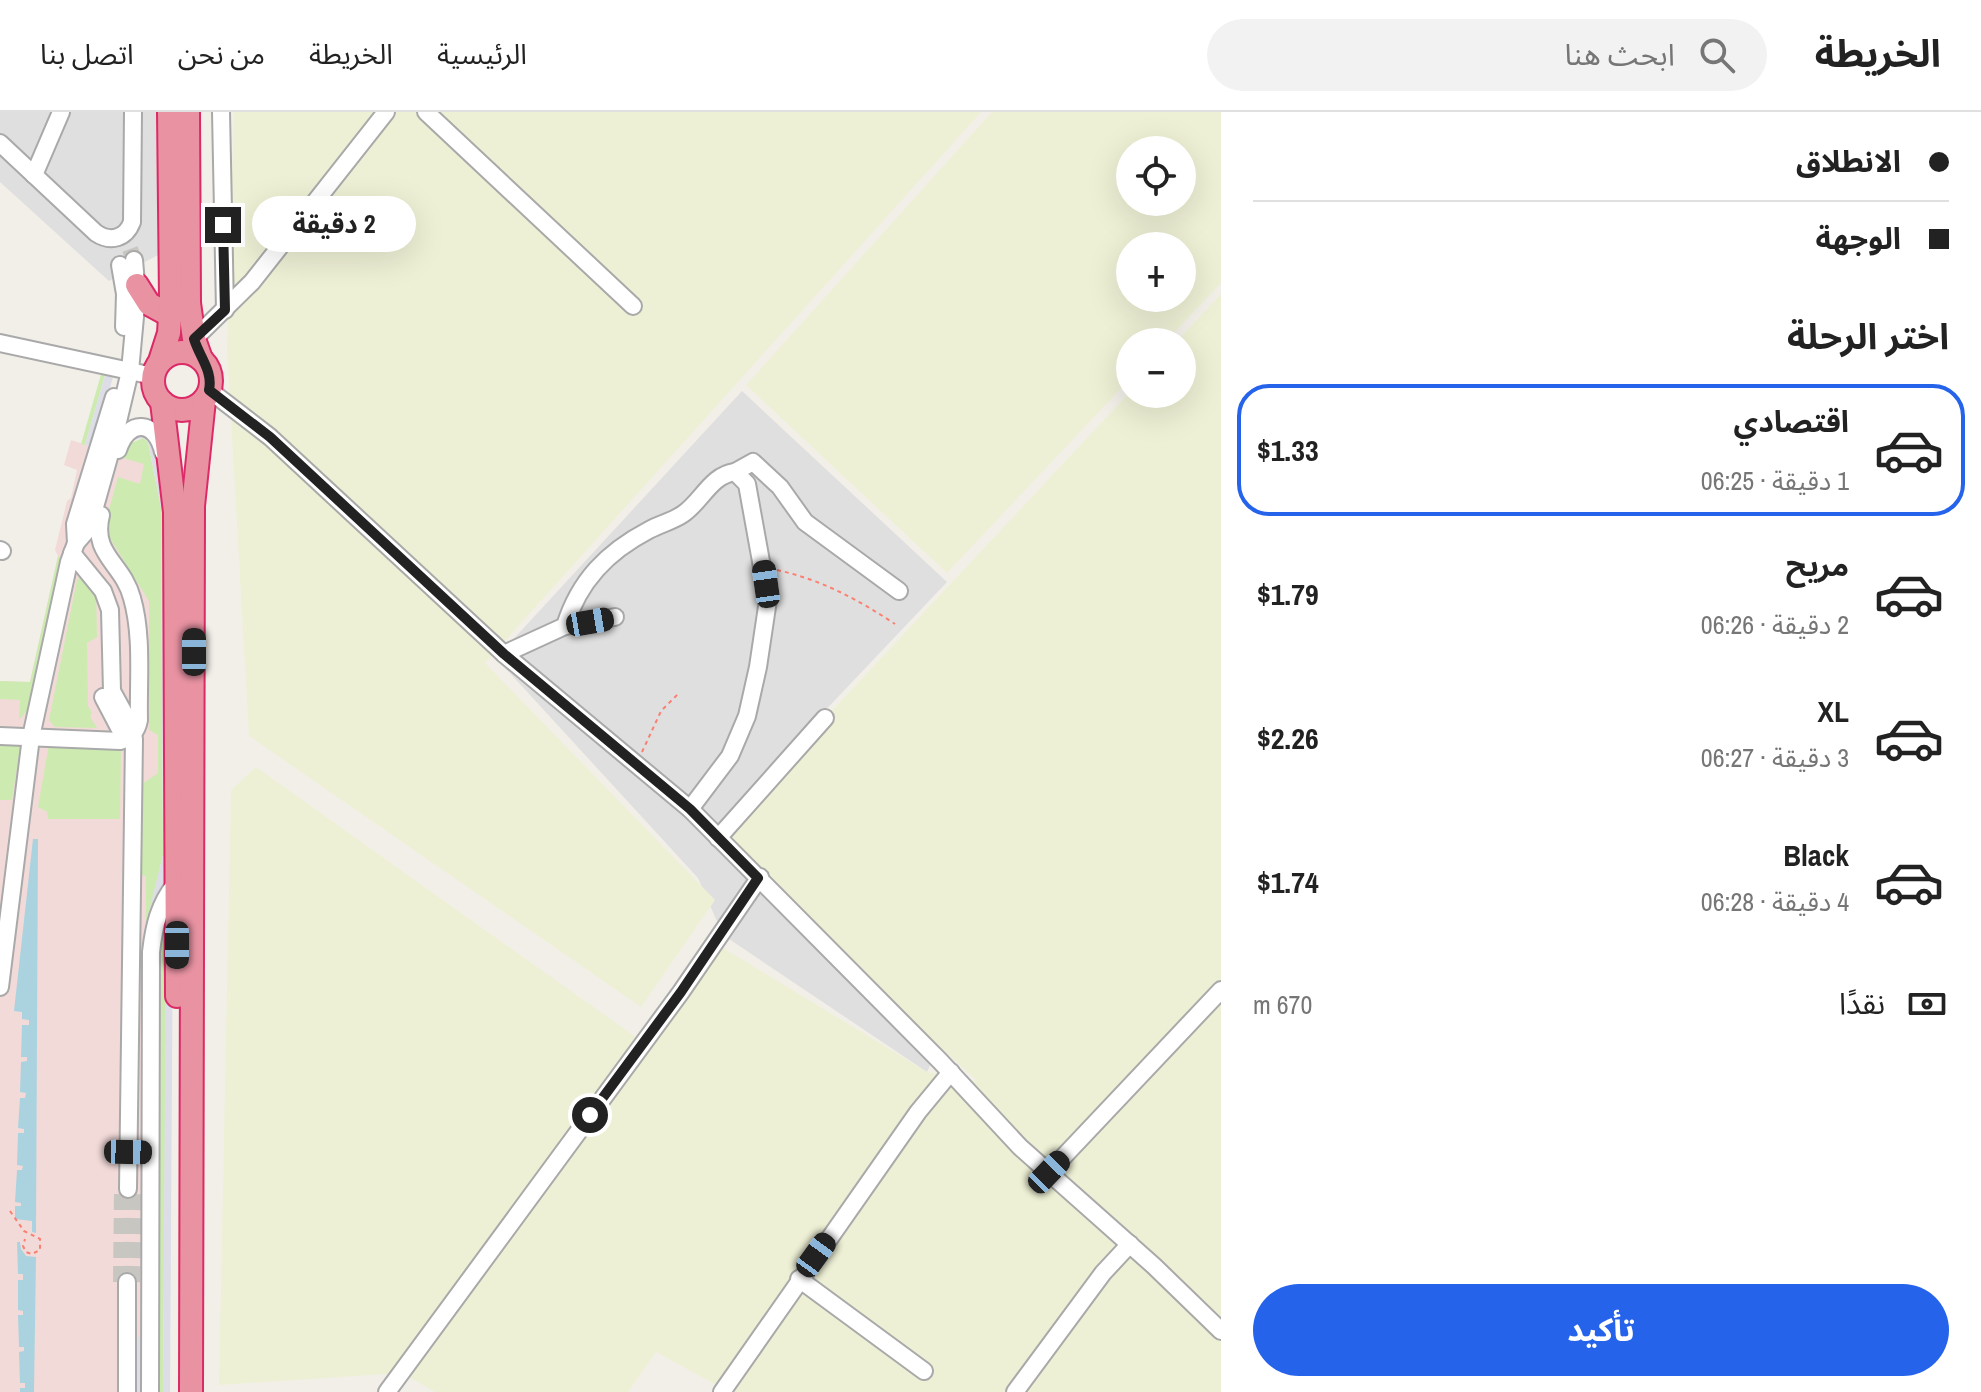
<!DOCTYPE html>
<html lang="ar">
<meta charset="utf-8">
<style>
:root{--surface:#fff;--page:#f2f2f2;--text:#222;--muted:#767676;--line:#e0e0e0;--accent:#2563eb}
body{margin:0;font-family:"Archivo Narrow","Noto Sans Arabic",sans-serif;background:var(--page);color:var(--text);direction:rtl;height:100vh;display:flex;flex-direction:column;font-size:30px;white-space:nowrap}
*{box-sizing:border-box;margin:0}
p{font-size:26px;color:var(--muted)}
.icon{flex:none;width:44px;height:44px;fill:none;stroke:currentColor;stroke-width:2;stroke-linecap:round;stroke-linejoin:round}
.map{position:relative;flex:1;overflow:hidden;direction:ltr}
.sheet{display:flex;flex-direction:column;background:var(--surface);width:760px}
.sheet>*{flex:none}
.hud{display:grid;align-content:center;height:176px;padding:0 32px;background:var(--surface)}
.controls{position:absolute;left:1116px;top:24px;display:grid;gap:16px}
.controls a{display:grid;place-items:center;width:80px;height:80px;border-radius:50%;background:var(--surface);box-shadow:0 8px 32px #0002;font-size:40px}
.end{position:absolute;width:36px;height:36px;margin:-18px;border:10px solid #222;background:#fff;box-shadow:0 0 0 4px #fff}
.from{border-radius:50%}
.bubble{position:absolute;height:56px;border-radius:28px;background:var(--surface);box-shadow:0 8px 32px #0002;font-size:26px;font-weight:700;line-height:56px;text-align:center;direction:rtl}
.car{position:absolute;width:24px;height:48px;margin:-24px -12px;border-radius:10px;box-shadow:0 0 6px 2px #0007;background:linear-gradient(#222 24%,#8ab4d8 0 40%,#222 0 76%,#8ab4d8 0 86%,#222 0)}
.hud b{display:flex;align-items:center;gap:28px;height:76px;font-size:30px}
.hud b+b{border-top:2px solid var(--line)}
.hud i{width:20px;height:20px;background:var(--text)}
ul{padding:0;list-style:none}
li{display:flex;align-items:center;gap:24px;height:132px;margin:0 16px 12px;padding:0 16px;border:4px solid transparent;border-radius:32px}
li div{flex:1}
li b{display:block;font-size:30px}
li em{font-style:normal;font-weight:700}
li.current{border-color:var(--accent)}
li>.icon{width:72px;height:72px;stroke-width:1.5}
h2{padding:0 32px;font-size:36px;line-height:96px}
.pay{display:flex;align-items:center;gap:20px;height:88px;padding:0 32px;font-size:30px}
.pay p{margin-inline-start:auto}
.action{display:flex;gap:16px;margin-top:auto;padding:16px 32px}
.action a{flex:1;height:92px;border-radius:48px;background:var(--accent);color:#fff;font-size:32px;font-weight:700;line-height:92px;text-align:center}
header{display:flex;align-items:center;gap:48px;box-sizing:border-box;height:112px;padding:0 40px;background:var(--surface);border-bottom:2px solid var(--line)}
header strong{font-size:38px}
nav{display:flex;gap:44px;margin-inline-start:auto;font-size:28px}
.search{width:560px;height:72px;background:var(--page);display:flex;align-items:center;gap:20px;box-sizing:border-box;padding:0 28px;border-radius:44px;color:var(--muted);font-size:30px}
main{display:flex;flex:1;min-height:0}
.map>svg:first-child{display:block}
.residential{fill:#e0dfdf}
.commercial{fill:#f2dad9}
.farmland{fill:#eef0d5;fill-rule:evenodd}
.grass{fill:#cdebb0}
.plaza{fill:#dddde8}
.water{fill:#aad3df}
.lines{fill:none;stroke-linecap:round;stroke-linejoin:round}
.minor-tunnel{stroke:#c8c6c1;stroke-width:16;stroke-dasharray:16 8;stroke-linecap:butt}
.minor-casing{stroke:#a9a9a9;stroke-width:20}
.highway-casing{stroke:#dc2a67;stroke-width:26}
.path{stroke:#fa8072;stroke-width:2;stroke-dasharray:4 4;stroke-linecap:butt}
.minor{stroke:#fff;stroke-width:16}
.highway{stroke:#e892a2;stroke-width:22}
.route{stroke:#222;stroke-width:10}
</style>
<header>
<strong>الخريطة</strong>
<div class="search"><svg class="icon" aria-label="search" viewBox="0 0 24 24"><circle cx="10" cy="10" r="6"/><path d="M15 15l6 6"/></svg>ابحث هنا</div>
<nav><a>الرئيسية</a><a>الخريطة</a><a>من نحن</a><a>اتصل بنا</a></nav>
</header>
<main>
<section class="sheet">
<div class="hud">
<b><i class="from"></i>الانطلاق</b>
<b><i></i>الوجهة</b>
</div>
<h2>اختر الرحلة</h2>
<ul>
<li class="current"><svg class="icon" aria-label="car" viewBox="0 0 24 24"><path d="M5 17H2v-5l4-1 3-4h7l3 4 3 1v5h-3M9 17h6M6 11h13"/><circle cx="7" cy="17" r="2"/><circle cx="17" cy="17" r="2"/></svg><div><b>اقتصادي</b><p>1 دقيقة · 06:25</p></div><em>$1.33</em></li>
<li><svg class="icon" aria-label="car" viewBox="0 0 24 24"><path d="M5 17H2v-5l4-1 3-4h7l3 4 3 1v5h-3M9 17h6M6 11h13"/><circle cx="7" cy="17" r="2"/><circle cx="17" cy="17" r="2"/></svg><div><b>مريح</b><p>2 دقيقة · 06:26</p></div><em>$1.79</em></li>
<li><svg class="icon" aria-label="car" viewBox="0 0 24 24"><path d="M5 17H2v-5l4-1 3-4h7l3 4 3 1v5h-3M9 17h6M6 11h13"/><circle cx="7" cy="17" r="2"/><circle cx="17" cy="17" r="2"/></svg><div><b>XL</b><p>3 دقيقة · 06:27</p></div><em>$2.26</em></li>
<li><svg class="icon" aria-label="car" viewBox="0 0 24 24"><path d="M5 17H2v-5l4-1 3-4h7l3 4 3 1v5h-3M9 17h6M6 11h13"/><circle cx="7" cy="17" r="2"/><circle cx="17" cy="17" r="2"/></svg><div><b>Black</b><p>4 دقيقة · 06:28</p></div><em>$1.74</em></li>
</ul>
<div class="pay"><svg class="icon" aria-label="cash" viewBox="0 0 24 24"><path d="M3 7h18v10H3z"/><circle cx="12" cy="12" r="2"/></svg>نقدًا<p>670 m</p></div>
<div class="action"><a>تأكيد</a></div>
</section>
<div class="map">
<svg width="1221" height="1280" viewBox="0 0 1221 1280">
<rect width="100%" height="100%" fill="#f2efe9"/>
<g class="residential">
<polygon points="0,0 156,0 158,143 109,169 0,70"/>
<polygon points="742,279 947,470 707,723 933,947 927,960 723,823 698,766 496,546"/>
</g>
<polygon class="commercial" points="71,328 123,345 142,328 161,396 160,762 145,816 144,840 161,840 159,1280 0,1280 0,569 30,570 58,444 55,438 67,389 71,386 77,358 64,353"/>
<g class="farmland">
<polygon points="234,0 981,0 485,551 715,788 641,895 249,624 227,236"/>
<path d="M992,0h229v171l-56,59h-35v37l-183,194 -201,-188zM1182,38v52h-52v-52zM1182,134v52h-52v-52z"/>
<polygon points="1221,182 1221,1280 716,1280 718,1274 656,1240 628,1280 435,1280 402,1261 219,1273 231,678 256,655 644,931 712,829 927,960 977,969 714,725 1130,280 1130,282 1182,282 1182,230 1176,230"/>
</g>
<g class="grass">
<polygon points="102,259 106,260 85,333 81,332"/>
<polygon points="143,326 148,330 161,396 163,743 146,814 146,764 142,763 142,672 158,661 158,623 149,618 149,489 106,420 105,412 118,365 140,372 144,352 123,346 129,332"/>
<polygon points="58,444 63,450 31,594 19,608 20,588 0,587 0,569 30,570"/>
<polygon points="81,463 96,479 97,525 87,531 88,594 92,601 90,605 97,616 55,615 49,608 77,468"/>
<polygon points="0,630 17,631 20,636 12,688 0,688"/>
<polygon points="49,632 121,636 120,707 48,707 47,700 38,695"/>
<polygon points="167,804 163,1280 159,1280 161,820"/>
</g>
<g class="plaza">
<polygon points="106,260 113,265 93,335 85,333"/>
<polygon points="138,322 152,325 164,371 168,766 143,840 145,816 163,743 161,396 148,329 143,326 134,328 129,332 124,345 119,343 121,334"/>
<polygon points="173,803 170,1280 163,1280 166,811 167,804"/>
<polygon points="140,1224 142,1225 145,1280 135,1280 135,1230"/>
</g>
<g class="water">
<polygon points="33,727 38,727 36,1121 32,1120 32,1109 15,1107 15,1094 21,1094 21,1091 15,1090 17,1058 22,1058 23,1054 17,1053 18,1021 24,1021 24,1017 18,1016 20,986 25,986 26,981 20,980 21,950 27,949 27,945 21,945 22,913 29,913 29,908 22,907 22,900 14,899"/>
<polygon points="17,1130 20,1130 21,1137 26,1144 36,1145 34,1280 20,1280 20,1276 25,1276 25,1271 20,1271 19,1240 24,1239 24,1235 19,1235 18,1203 23,1203 23,1199 18,1198 18,1168 23,1168 23,1162 18,1162"/>
</g>
<g class="lines">
<g class="minor-tunnel">
<polyline points="130,137 134,148"/>
<polyline points="121,1170 122,1077"/>
<polyline points="132,1170 134,1077"/>
</g>
<g class="minor-casing">
<g id="minor">
<polyline points="221,0 225,198"/>
<polyline points="426,0 633,194"/>
<path d="M0,31l96,90c15,10 30,5 36,-11l1,-110"/>
<polyline points="34,63 61,0"/>
<polyline points="120,153 125,182 124,215"/>
<polyline points="194,227 252,170 386,0"/>
<polyline points="0,231 153,264"/>
<polyline points="209,278 270,325 504,542 690,697 940,949 1020,1035 1154,1154 1221,1219"/>
<path d="M118,338c10,-32 38,-30 45,2"/>
<polyline points="735,360 753,350 780,375 805,410 899,479"/>
<polyline points="76,431 75,412 114,285"/>
<polyline points="0,438 2,439"/>
<polyline points="72,441 103,479 110,498 112,579 129,610 134,627 128,1077"/>
<polyline points="565,514 615,505"/>
<path d="M504,542l61,-28c14,-45 42,-74 84,-96 11,-6 24,-9 34,-16 19,-13 28,-39 52,-42l12,12 21,116 -10,67 -11,49 -17,40 -40,53"/>
<polyline points="103,585 125,627"/>
<path d="M0,624l120,5c11,-3 17,-10 19,-21 -1,-40 4,-84 -7,-122 -9,-35 -41,-43 -31,-83"/>
<polyline points="718,726 825,606"/>
<polyline points="0,875 31,625 69,450 76,431 89,416 113,331 130,259 137,183 134,148"/>
<polyline points="1049,1060 1221,878"/>
<polyline points="799,1167 924,1259"/>
<polyline points="127,1170 127,1280"/>
<path d="M150,1280l1,-440c3,-26 8,-48 25,-69"/>
<polyline points="387,1280 681,880 760,765"/>
<polyline points="722,1280 918,1000 951,960"/>
<polyline points="1015,1280 1103,1161 1130,1132"/>
</g>
</g>
<g class="highway-casing">
<g id="highway">
<polyline points="188,0 189,191 194,227 201,247"/>
<polyline points="137,173 149,192 171,204"/>
<circle cx="182" cy="269" r="29"/>
<polyline points="160,249 169,221 171,188 169,0"/>
<polyline points="162,290 175,400 177,884"/>
<polyline points="191,1280 193,394 204,288"/>
</g>
</g>
<g class="path">
<path d="M777,458c45,10 80,29 118,54"/>
<polyline points="642,640 661,599 679,581"/>
<polyline points="10,1099 24,1119 40,1127 40,1138 32,1142 26,1140 23,1134 25,1127"/>
</g>
<use href="#minor" class="minor"/>
<use href="#highway" class="highway"/>
</g>
<g class="lines">
<path class="route" d="M223,113l2,85 -31,29c6,19 19,32 15,51l61,47 234,217 186,155 68,69 -77,114 -91,123"/>
</g>
</svg>
<div class="controls">
<a><svg class="icon" aria-label="locate" viewBox="0 0 24 24"><circle cx="12" cy="12" r="6"/><path d="M12 2v4M12 18v4M2 12h4M18 12h4"/></svg></a>
<a>+</a>
<a>−</a>
</div>
<i class="end from" style="left:590px;top:1003px"></i>
<i class="end" style="left:223px;top:113px"></i>
<div class="bubble" style="left:252px;top:84px;width:164px">2 دقيقة</div>
<i class="car" style="left:766px;top:472px;rotate:352deg"></i>
<i class="car" style="left:590px;top:510px;rotate:80deg"></i>
<i class="car" style="left:194px;top:540px;rotate:0deg"></i>
<i class="car" style="left:177px;top:833px;rotate:180deg"></i>
<i class="car" style="left:128px;top:1040px;rotate:91deg"></i>
<i class="car" style="left:1049px;top:1060px;rotate:44deg"></i>
<i class="car" style="left:816px;top:1143px;rotate:36deg"></i>
</div>
</main>
